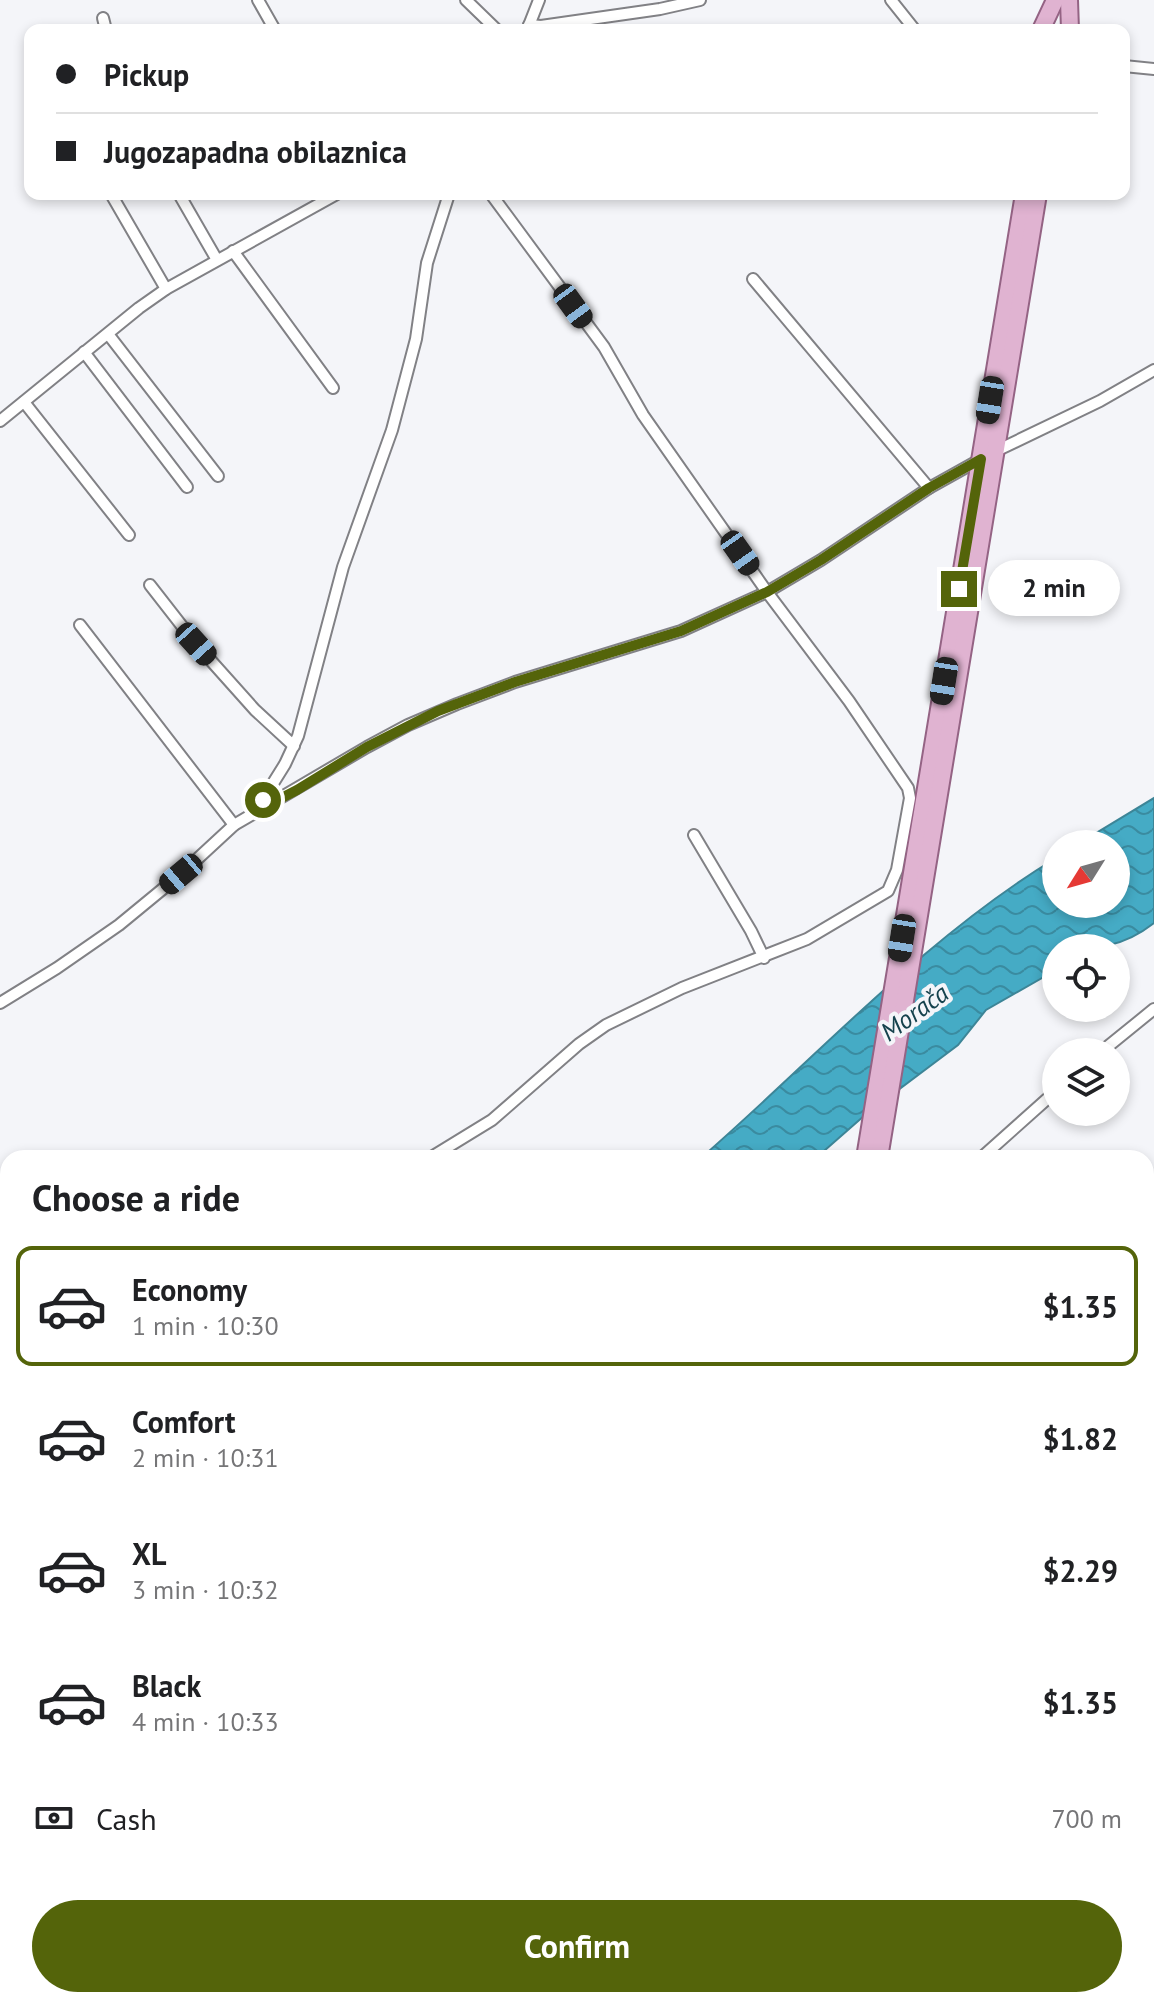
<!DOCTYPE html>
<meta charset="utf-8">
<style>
:root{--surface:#fff;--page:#f2f2f2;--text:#202124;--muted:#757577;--line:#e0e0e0;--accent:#54640a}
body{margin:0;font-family:"PT Sans",sans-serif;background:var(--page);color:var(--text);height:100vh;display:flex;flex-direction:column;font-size:30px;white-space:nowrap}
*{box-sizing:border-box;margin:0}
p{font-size:26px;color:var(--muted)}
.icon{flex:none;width:44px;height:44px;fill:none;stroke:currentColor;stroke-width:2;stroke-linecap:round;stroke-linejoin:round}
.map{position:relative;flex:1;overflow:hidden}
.details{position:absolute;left:0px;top:1150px;width:1154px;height:858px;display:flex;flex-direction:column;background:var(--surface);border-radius:24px 24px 0 0;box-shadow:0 4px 12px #0003}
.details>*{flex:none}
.guide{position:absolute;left:24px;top:24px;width:1106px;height:176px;border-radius:16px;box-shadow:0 4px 12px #0003;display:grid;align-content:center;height:176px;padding:0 32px;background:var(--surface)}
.needle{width:52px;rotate:233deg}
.buttons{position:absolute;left:1042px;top:830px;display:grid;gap:16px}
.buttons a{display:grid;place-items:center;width:88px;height:88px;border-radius:50%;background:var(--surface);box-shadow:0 4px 12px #0003;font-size:40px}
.end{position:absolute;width:36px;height:36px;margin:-18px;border:10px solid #54640a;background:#fff;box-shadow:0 0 0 4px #fff}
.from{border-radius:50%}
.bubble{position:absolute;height:56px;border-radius:28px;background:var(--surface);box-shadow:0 4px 12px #0003;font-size:26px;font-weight:800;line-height:56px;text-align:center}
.car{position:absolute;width:24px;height:48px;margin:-24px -12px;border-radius:10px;box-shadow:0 0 6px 2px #0007;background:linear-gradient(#222 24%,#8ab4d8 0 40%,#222 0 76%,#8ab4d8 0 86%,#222 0)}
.guide b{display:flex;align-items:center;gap:28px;height:76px;font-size:30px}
.guide b+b{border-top:2px solid var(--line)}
.guide i{width:20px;height:20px;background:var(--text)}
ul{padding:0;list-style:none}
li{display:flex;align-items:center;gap:24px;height:120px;margin:0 16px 12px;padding:0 16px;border:4px solid transparent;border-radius:16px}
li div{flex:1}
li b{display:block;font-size:30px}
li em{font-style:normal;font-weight:800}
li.on{border-color:var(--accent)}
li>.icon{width:72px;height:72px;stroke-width:1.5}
h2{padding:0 32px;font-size:36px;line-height:96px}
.pay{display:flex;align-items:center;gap:20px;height:88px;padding:0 32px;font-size:30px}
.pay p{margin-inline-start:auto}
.cta{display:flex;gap:16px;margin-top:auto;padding:16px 32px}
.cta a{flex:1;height:92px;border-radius:48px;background:var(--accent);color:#fff;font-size:32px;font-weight:800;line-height:92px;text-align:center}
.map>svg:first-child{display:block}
.grass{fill:url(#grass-tufts)}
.water{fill:url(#water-waves);stroke:#3d8597;stroke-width:2}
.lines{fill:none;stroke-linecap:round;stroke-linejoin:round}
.minor-casing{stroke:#818185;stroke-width:14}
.primary-casing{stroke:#946384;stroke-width:20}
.minor{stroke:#fff;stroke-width:10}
.primary{stroke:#e0b3d1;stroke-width:16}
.route{stroke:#54640a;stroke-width:10}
.labels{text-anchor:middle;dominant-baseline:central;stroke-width:8;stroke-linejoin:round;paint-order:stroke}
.water-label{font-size:26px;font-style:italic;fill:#15424d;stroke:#f4f5f9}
</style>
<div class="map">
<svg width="1154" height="2007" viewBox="0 0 1154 2007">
<defs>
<pattern id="grass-tufts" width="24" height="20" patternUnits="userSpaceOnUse" patternTransform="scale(2)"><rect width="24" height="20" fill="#d4e7a4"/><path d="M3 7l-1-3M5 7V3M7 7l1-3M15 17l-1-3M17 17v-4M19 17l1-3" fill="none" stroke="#b6c68d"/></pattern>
<pattern id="water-waves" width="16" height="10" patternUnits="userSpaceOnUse" patternTransform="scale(2)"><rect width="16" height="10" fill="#45abc5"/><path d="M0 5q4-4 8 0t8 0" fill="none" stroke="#3a8ba0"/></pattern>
</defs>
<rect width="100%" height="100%" fill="#f4f5f9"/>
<polygon class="grass" points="0,1620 8,1624 8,2000 315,2000 317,2004 307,2007 0,2007"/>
<g class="water">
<path d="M1154,798v125c-33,26 -58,25 -98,25v22l-70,40 -28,35 -93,70 -49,43h-115c116,-101 222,-219 355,-300v46h60v-60h-38z"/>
<polygon points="8,1409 8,1495 0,1497 0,1412"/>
</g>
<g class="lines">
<g class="minor-casing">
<g id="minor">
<polyline points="258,0 275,30"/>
<polyline points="466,0 497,30"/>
<polyline points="891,0 915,30"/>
<polyline points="103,18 106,30"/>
<polyline points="529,25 541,26 660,9 700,0"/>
<polyline points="528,28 539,0"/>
<polyline points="1124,66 1154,69"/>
<polyline points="111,194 166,289"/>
<polyline points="179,194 217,260"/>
<polyline points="233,251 333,388"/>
<polyline points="753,279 929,488"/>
<polyline points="108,334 218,476"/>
<polyline points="84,352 187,487"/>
<polyline points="24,402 129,535"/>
<polyline points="0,421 139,308 166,289 337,194"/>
<polyline points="996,451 1100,401 1154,370"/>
<polyline points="150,585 196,644 255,710 294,746"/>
<polyline points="80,625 234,825"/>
<polyline points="257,809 285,764 298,736 343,567 392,430 416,339 427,263 449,194"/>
<polyline points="694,835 751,931 764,958"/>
<polyline points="0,1003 57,968 119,925 181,874 234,825 367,747 408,725 457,704 515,682 681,631 767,592 821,560 929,488 981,459"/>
<polyline points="1101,1052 1154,1009"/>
<polyline points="430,1158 492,1120 579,1044 606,1025 682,988 807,939 888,891 897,870 910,798 908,788 849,701 767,592 643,415 604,347 491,194"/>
<polyline points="981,1158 1056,1091"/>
<polyline points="0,1357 8,1355"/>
<polyline points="0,1620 8,1619"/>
<polyline points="1146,1905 1154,1904"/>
<polyline points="352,2000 356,2007"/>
<polyline points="1122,2000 1126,2007"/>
<polyline points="316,2007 326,2000"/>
</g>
</g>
<g class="primary-casing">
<g id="primary">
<polyline points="1069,0 1070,30"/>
<polyline points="1041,30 1055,0"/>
<polyline points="865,1158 1024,194"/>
<polyline points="879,1158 1038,194"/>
<polyline points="727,2007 728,2000"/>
<polyline points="740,2007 741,2000"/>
</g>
</g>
<use href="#minor" class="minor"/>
<use href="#primary" class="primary"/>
</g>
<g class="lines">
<polyline class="route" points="263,800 256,811 297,790 367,747 438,711 515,682 681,631 767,592 821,560 929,488 981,459 959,589"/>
</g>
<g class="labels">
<g class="water-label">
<text transform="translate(914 1012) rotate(-36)">Morača</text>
</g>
</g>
</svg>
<div class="buttons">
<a><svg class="needle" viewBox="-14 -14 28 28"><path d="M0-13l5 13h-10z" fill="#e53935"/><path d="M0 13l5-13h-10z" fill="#757577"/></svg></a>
<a><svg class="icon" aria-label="locate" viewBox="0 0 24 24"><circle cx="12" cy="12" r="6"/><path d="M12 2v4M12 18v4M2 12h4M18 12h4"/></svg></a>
<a><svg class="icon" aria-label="layers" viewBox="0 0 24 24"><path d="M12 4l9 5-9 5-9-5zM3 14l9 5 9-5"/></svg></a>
</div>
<i class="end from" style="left:263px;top:800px"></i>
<i class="end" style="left:959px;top:589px"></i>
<div class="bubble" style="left:988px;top:560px;width:132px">2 min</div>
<i class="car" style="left:573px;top:306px;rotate:144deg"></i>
<i class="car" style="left:990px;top:400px;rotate:189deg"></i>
<i class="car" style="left:740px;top:553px;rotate:145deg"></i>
<i class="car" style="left:196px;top:644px;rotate:138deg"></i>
<i class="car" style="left:944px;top:681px;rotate:189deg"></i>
<i class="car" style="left:181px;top:874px;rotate:230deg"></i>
<i class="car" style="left:902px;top:938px;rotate:189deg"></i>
<div class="guide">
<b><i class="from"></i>Pickup</b>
<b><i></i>Jugozapadna obilaznica</b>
</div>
<section class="details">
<h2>Choose a ride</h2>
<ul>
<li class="on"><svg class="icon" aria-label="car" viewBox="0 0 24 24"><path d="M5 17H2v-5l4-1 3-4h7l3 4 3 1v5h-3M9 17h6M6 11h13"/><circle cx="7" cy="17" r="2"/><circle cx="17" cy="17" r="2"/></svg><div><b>Economy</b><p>1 min · 10:30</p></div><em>$1.35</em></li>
<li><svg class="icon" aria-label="car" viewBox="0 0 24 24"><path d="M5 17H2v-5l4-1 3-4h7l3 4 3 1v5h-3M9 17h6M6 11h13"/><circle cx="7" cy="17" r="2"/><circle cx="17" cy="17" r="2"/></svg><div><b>Comfort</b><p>2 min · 10:31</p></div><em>$1.82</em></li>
<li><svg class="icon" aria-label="car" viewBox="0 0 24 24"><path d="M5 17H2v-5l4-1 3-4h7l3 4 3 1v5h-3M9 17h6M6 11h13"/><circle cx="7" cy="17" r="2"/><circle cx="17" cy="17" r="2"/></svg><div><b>XL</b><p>3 min · 10:32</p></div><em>$2.29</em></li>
<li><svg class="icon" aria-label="car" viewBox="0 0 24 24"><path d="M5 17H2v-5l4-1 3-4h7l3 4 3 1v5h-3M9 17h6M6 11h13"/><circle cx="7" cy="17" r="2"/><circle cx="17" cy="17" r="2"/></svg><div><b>Black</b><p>4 min · 10:33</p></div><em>$1.35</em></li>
</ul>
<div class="pay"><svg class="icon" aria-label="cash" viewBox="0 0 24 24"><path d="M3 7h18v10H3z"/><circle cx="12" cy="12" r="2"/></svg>Cash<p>700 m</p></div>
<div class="cta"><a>Confirm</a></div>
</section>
</div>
